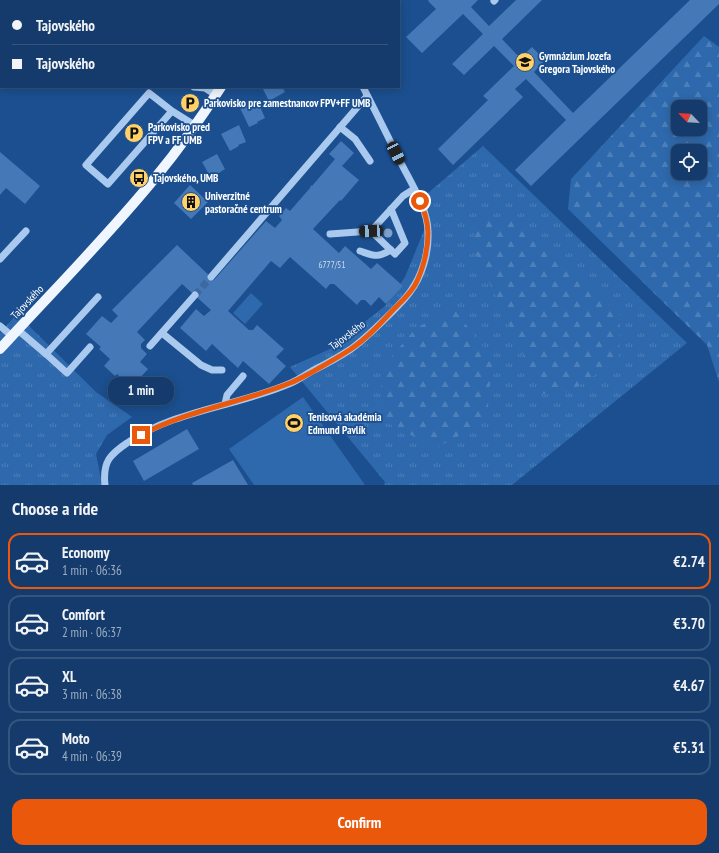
<!DOCTYPE html>
<meta charset="utf-8">
<style>
:root{--surface:#143b6b;--page:#214673;--text:#f1f3f6;--muted:#9dadc1;--line:#33557e;--accent:#ea580c}
body{margin:0;font-family:"PT Sans Narrow",sans-serif;background:var(--page);color:var(--text);height:100vh;display:flex;flex-direction:column;font-size:15px;white-space:nowrap}
*{box-sizing:border-box;margin:0}
p{font-size:13px;color:var(--muted)}
.icon{flex:none;width:22px;height:22px;fill:none;stroke:currentColor;stroke-width:2;stroke-linecap:round;stroke-linejoin:round}
.map{position:relative;height:485px;overflow:hidden}
.panel{display:flex;flex-direction:column;background:var(--surface);flex:1}
.panel>*{flex:none}
.banner{position:absolute;left:0px;top:0px;width:400px;height:88px;box-shadow:0 2px 10px #0003,0 0 0 1px var(--line);display:grid;align-content:center;height:88px;padding:0 12px;background:var(--surface)}
.needle{width:26px;rotate:295deg}
.controls{position:absolute;left:671px;top:100px;display:grid;gap:8px}
.controls a{display:grid;place-items:center;width:36px;height:36px;border-radius:8px;background:var(--surface);box-shadow:0 2px 10px #0003,0 0 0 1px var(--line);font-size:20px}
.end{position:absolute;width:18px;height:18px;margin:-9px;border:5px solid #ea580c;background:#fff;box-shadow:0 0 0 2px #fff}
.from{border-radius:50%}
.bubble{position:absolute;height:28px;border-radius:12px;background:var(--surface);box-shadow:0 2px 10px #0003,0 0 0 1px var(--line);font-size:13px;font-weight:800;line-height:28px;text-align:center}
.car{position:absolute;width:12px;height:24px;margin:-12px -6px;border-radius:5px;box-shadow:0 0 3px 1px #0007;background:linear-gradient(#222 24%,#8ab4d8 0 40%,#222 0 76%,#8ab4d8 0 86%,#222 0)}
.banner b{display:flex;align-items:center;gap:14px;height:38px;font-size:15px}
.banner b+b{border-top:1px solid var(--line)}
.banner i{width:10px;height:10px;background:var(--text)}
ul{padding:0;list-style:none}
li{display:flex;align-items:center;gap:12px;height:56px;margin:0 8px 6px;padding:0 4px;border:2px solid var(--line);border-radius:12px}
li div{flex:1}
li b{display:block;font-size:15px}
li em{font-style:normal;font-weight:800}
li.current{border-color:var(--accent)}
li>.icon{width:36px;height:36px;stroke-width:1.5}
h2{padding:0 12px;font-size:18px;line-height:48px}
.action{display:flex;gap:8px;margin-top:auto;padding:8px 12px}
.action a{flex:1;height:46px;border-radius:12px;background:var(--accent);color:#fff;font-size:16px;font-weight:800;line-height:46px;text-align:center}
.map>svg:first-child{display:block}
.grass{fill:url(#grass-tufts)}
.forest{fill:url(#forest-firs);fill-rule:evenodd}
.green{fill:#2e69ad}
.building{fill:#4478b7}
.lines{fill:none;stroke-linecap:round;stroke-linejoin:round}
.minor-tunnel{stroke:#3d69a0;stroke-width:7;stroke-dasharray:7 3.5;stroke-linecap:butt}
.minor{stroke:#a9c9ee;stroke-width:7}
.major{stroke:#f0f6ff;stroke-width:10}
.tree{fill:#7ea0ca}
.route{stroke:#ea580c;stroke-width:5}
.labels{text-anchor:middle;dominant-baseline:central;stroke-width:3.5;stroke-linejoin:round;paint-order:stroke}
.number-label{font-size:9px;fill:#d0dded}
.poi-label{font-size:11px;font-weight:bold;fill:#fff;stroke:#1b4f8f;text-anchor:start}
.street-label{font-size:11px;fill:#fff;stroke:#1b4f8f}
</style>
<div class="map">
<svg width="719" height="485" viewBox="0 0 719 485">
<defs>
<pattern id="grass-tufts" width="24" height="20" patternUnits="userSpaceOnUse"><rect width="24" height="20" fill="#2e69ad"/><path d="M3 7l-1-3M5 7V3M7 7l1-3M15 17l-1-3M17 17v-4M19 17l1-3" fill="none" stroke="#4d80b9"/></pattern>
<pattern id="forest-firs" width="22" height="20" patternUnits="userSpaceOnUse"><rect width="22" height="20" fill="#2e69ad"/><path d="M5 1l3.5 6h-7zM16 11l3.5 6h-7z" fill="#4d80b9"/></pattern>
</defs>
<rect width="100%" height="100%" fill="#1b4f8f"/>
<g class="grass">
<polygon points="483,146 687,343 512,485 384,485 385,482 290,367 330,349 385,306 405,277 425,228 421,199"/>
<polygon points="17,314 96,392 132,417 107,435 96,454 102,485 0,485 0,333"/>
</g>
<g class="forest">
<path d="M704,36l15,11v335l-12,-37 -139,-136 3,-30zM678,107h22v22h-22zM678,151h22v22h-22z"/>
<polygon points="508,218 620,315 619,359 569,392 542,394 472,246 480,219"/>
<polygon points="453,308 493,359 486,421 436,448 382,420 381,369 416,328"/>
</g>
<g class="green">
<polygon points="251,293 263,304 245,324 233,313"/>
<polygon points="303,397 365,485 254,485 229,449"/>
</g>
<g class="building">
<polygon points="429,0 478,0 471,7 489,26 516,0 542,0 502,39 520,58 532,47 545,60 534,72 573,113 690,0 719,0 719,4 531,186 515,170 566,120 526,79 515,89 523,97 453,165 438,149 488,100 483,96 514,66 494,46 464,75 452,64 483,34 463,14 422,53 406,37 436,9 428,1"/>
<polygon points="262,87 282,87 285,92 269,101"/>
<polygon points="257,100 265,118 257,122 258,123 249,127 240,108"/>
<polygon points="239,125 246,142 238,145 239,146 230,151 221,134"/>
<polygon points="341,141 354,153 342,166 359,180 341,201 340,200 313,229 339,253 345,246 371,269 377,263 403,286 386,304 379,297 371,306 365,300 361,300 357,305 334,284 330,284 326,289 290,257 280,268 271,261 228,311 249,330 253,330 257,325 284,349 276,357 286,366 269,384 243,361 238,368 212,344 206,351 180,328 196,309 204,316 211,310 182,284 137,332 145,340 141,344 141,348 147,354 140,362 148,369 131,388 117,374 115,376 104,366 110,359 99,349 101,347 86,334 102,316 111,323 118,316 112,310 177,245 214,280 266,221 275,228 282,220 279,216 286,208 290,211 310,188 311,185 312,186 335,159 329,154"/>
<polygon points="0,152 40,186 25,204 6,188 0,195"/>
<polygon points="217,154 225,169 211,178 202,162"/>
<polygon points="190,185 208,202 191,219 174,203"/>
<polygon points="187,429 199,449 144,481 133,461"/>
<polygon points="233,460 248,485 193,485 192,483"/>
</g>
<g class="lines">
<polyline class="minor-tunnel" points="195,295 211,277"/>
<g class="minor">
<polyline points="319,0 320,1"/>
<polyline points="494,1 495,0"/>
<polyline points="194,87 205,88 216,95"/>
<polyline points="172,111 108,184 86,165 149,93 172,111 196,126"/>
<polyline points="340,127 355,139 370,161"/>
<polyline points="371,231 395,254 405,243 391,209"/>
<polyline points="330,234 371,231 403,196 414,189"/>
<path d="M360,251c15,5 17,7 31,-1"/>
<polyline points="0,259 26,231"/>
<polyline points="211,277 367,96"/>
<polyline points="0,326 12,336"/>
<polyline points="18,330 46,354 98,297"/>
<polyline points="162,333 201,365 212,370 222,370"/>
<polyline points="150,346 195,295"/>
<polyline points="46,354 67,373 90,347"/>
<polyline points="225,404 227,395 243,376"/>
<path d="M105,485c-1,-9 -1,-18 4,-26 5,-7 12,-12 18,-16 47,-33 112,-37 164,-60 7,-3 14,-8 21,-12 14,-7 27,-14 39,-22 15,-11 28,-24 41,-37 6,-6 13,-13 18,-20 12,-16 19,-39 18,-60 0,-23 -17,-49 -27,-69 -13,-26 -25,-51 -38,-76"/>
</g>
<g class="major">
<polyline points="280,1 281,0"/>
<path d="M0,349c52,-57 106,-111 155,-171 24,-29 46,-60 66,-91"/>
</g>
</g>
<circle class="tree" cx="388" cy="233" r="4.5"/>
<g class="lines">
<path class="route" d="M141,435c47,-25 100,-32 149,-52 8,-3 16,-8 24,-12 12,-7 25,-14 37,-22 16,-11 29,-25 42,-39 8,-8 16,-15 22,-25 8,-15 13,-35 13,-52 0,-12 -4,-22 -8,-32"/>
</g>
<defs>
<g id="school-disc" transform="scale(1)"><circle r="9.5" fill="#ffd166" stroke="#1b4f8f"/><path d="M0-5L7-2L0 1L-7-2ZM-4 1L0 2.5L4 1V4Q0 6-4 4Z" fill="#111"/></g>
<g id="parking-disc" transform="scale(1)"><circle r="9.5" fill="#ffd166" stroke="#1b4f8f"/><path d="M-3.5-5.5H1a3.5 3.5 0 0 1 0 7H-1V5.5H-3.5ZM-1-3.4V-.6H.8a1.4 1.4 0 0 0 0-2.8Z" fill="#111"/></g>
<g id="bus-disc" transform="scale(1)"><circle r="9.5" fill="#ffd166" stroke="#1b4f8f"/><path d="M-5-6H5V4H4V6H2V4H-2V6H-4V4H-5ZM-3.5-4V0h7V-4ZM-3.5 1.2v1.5H-2V1.2ZM2 1.2v1.5H3.5V1.2Z" fill="#111"/></g>
<g id="building-disc" transform="scale(1)"><circle r="9.5" fill="#ffd166" stroke="#1b4f8f"/><path d="M-4-6H4V6H1V3H-1V6H-4ZM-2.5-4.3h1.7v1.8h-1.7ZM.8-4.3h1.7v1.8H.8ZM-2.5-1h1.7V.8h-1.7ZM.8-1h1.7V.8H.8Z" fill="#111"/></g>
<g id="stadium-disc" transform="scale(1)"><circle r="9.5" fill="#ffd166" stroke="#1b4f8f"/><path d="M0-5a6.5 5 0 1 0 0 10a6.5 5 0 1 0 0-10ZM-3.5-1.8h7v3.6h-7Z" fill="#111"/></g>
</defs>
<g fill-rule="evenodd">
<use href="#school-disc" x="525" y="62"/>
<use href="#parking-disc" x="190" y="103"/>
<use href="#parking-disc" x="134" y="133"/>
<use href="#bus-disc" x="139" y="178"/>
<use href="#building-disc" x="191" y="202"/>
<use href="#stadium-disc" x="294" y="423"/>
</g>
<g class="labels">
<g class="number-label">
<text x="332" y="264">6777/51</text>
</g>
<g class="poi-label">
<text x="539" y="56">Gymnázium Jozefa<tspan x="539" dy="13">Gregora Tajovského</tspan></text>
<text x="204" y="103">Parkovisko pre zamestnancov FPV+FF UMB</text>
<text x="148" y="127">Parkovisko pred<tspan x="148" dy="13">FPV a FF UMB</tspan></text>
<text x="153" y="178">Tajovského, UMB</text>
<text x="205" y="196">Univerzitné<tspan x="205" dy="13">pastoračné centrum</tspan></text>
<text x="308" y="417">Tenisová akadémia<tspan x="308" dy="13">Edmund Pavlík</tspan></text>
</g>
<g class="street-label">
<text transform="translate(27 302) rotate(-47)">Tajovského</text>
<text transform="translate(347 335) rotate(-37)">Tajovského</text>
</g>
</g>
</svg>
<div class="controls">
<a><svg class="needle" viewBox="-14 -14 28 28"><path d="M0-13l5 13h-10z" fill="#e53935"/><path d="M0 13l5-13h-10z" fill="#9dadc1"/></svg></a>
<a><svg class="icon" aria-label="locate" viewBox="0 0 24 24"><circle cx="12" cy="12" r="6"/><path d="M12 2v4M12 18v4M2 12h4M18 12h4"/></svg></a>
</div>
<i class="end from" style="left:420px;top:201px"></i>
<i class="end" style="left:141px;top:435px"></i>
<div class="bubble" style="left:108px;top:377px;width:66px">1 min</div>
<i class="car" style="left:396px;top:153px;rotate:153deg"></i>
<i class="car" style="left:371px;top:231px;rotate:267deg"></i>
<div class="banner">
<b><i class="from"></i>Tajovského</b>
<b><i></i>Tajovského</b>
</div>
</div>
<section class="panel">
<h2>Choose a ride</h2>
<ul>
<li class="current"><svg class="icon" aria-label="car" viewBox="0 0 24 24"><path d="M5 17H2v-5l4-1 3-4h7l3 4 3 1v5h-3M9 17h6M6 11h13"/><circle cx="7" cy="17" r="2"/><circle cx="17" cy="17" r="2"/></svg><div><b>Economy</b><p>1 min · 06:36</p></div><em>€2.74</em></li>
<li><svg class="icon" aria-label="car" viewBox="0 0 24 24"><path d="M5 17H2v-5l4-1 3-4h7l3 4 3 1v5h-3M9 17h6M6 11h13"/><circle cx="7" cy="17" r="2"/><circle cx="17" cy="17" r="2"/></svg><div><b>Comfort</b><p>2 min · 06:37</p></div><em>€3.70</em></li>
<li><svg class="icon" aria-label="car" viewBox="0 0 24 24"><path d="M5 17H2v-5l4-1 3-4h7l3 4 3 1v5h-3M9 17h6M6 11h13"/><circle cx="7" cy="17" r="2"/><circle cx="17" cy="17" r="2"/></svg><div><b>XL</b><p>3 min · 06:38</p></div><em>€4.67</em></li>
<li><svg class="icon" aria-label="car" viewBox="0 0 24 24"><path d="M5 17H2v-5l4-1 3-4h7l3 4 3 1v5h-3M9 17h6M6 11h13"/><circle cx="7" cy="17" r="2"/><circle cx="17" cy="17" r="2"/></svg><div><b>Moto</b><p>4 min · 06:39</p></div><em>€5.31</em></li>
</ul>
<div class="action"><a>Confirm</a></div>
</section>
